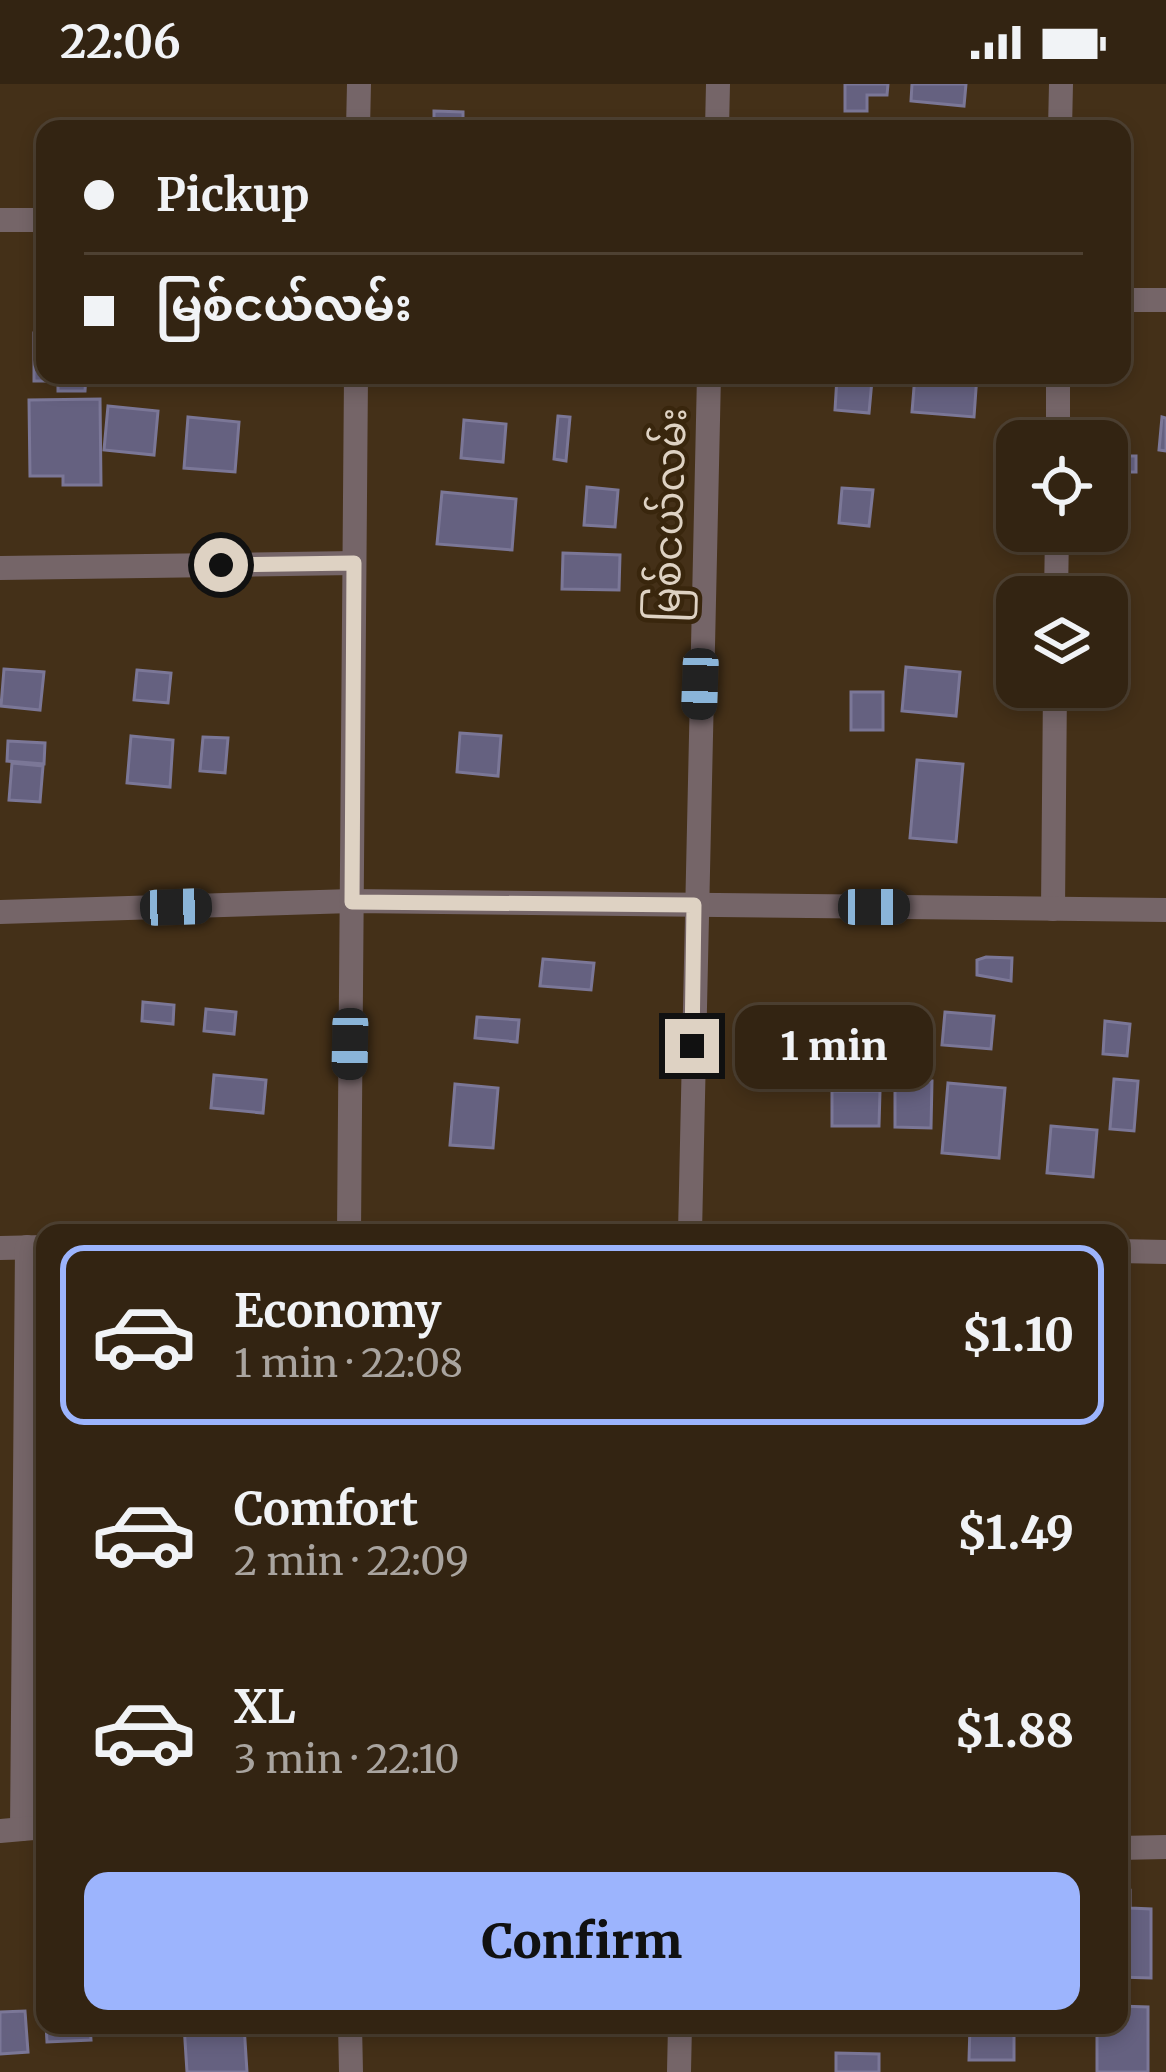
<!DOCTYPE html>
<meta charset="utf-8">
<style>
:root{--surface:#332412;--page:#3b2c1b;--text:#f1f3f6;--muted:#a9a49f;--line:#4e4132;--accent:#9cb4fd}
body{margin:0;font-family:Merriweather,"Noto Sans Myanmar",serif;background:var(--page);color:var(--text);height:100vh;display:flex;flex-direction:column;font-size:45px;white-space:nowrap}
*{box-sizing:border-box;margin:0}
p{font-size:39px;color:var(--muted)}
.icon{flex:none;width:66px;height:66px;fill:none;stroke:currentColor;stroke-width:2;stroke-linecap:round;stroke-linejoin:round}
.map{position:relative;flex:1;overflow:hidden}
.panel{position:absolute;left:36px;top:1140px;width:1092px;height:810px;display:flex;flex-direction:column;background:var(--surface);border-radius:24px;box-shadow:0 6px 18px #0003,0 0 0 3px var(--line)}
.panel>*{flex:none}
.hud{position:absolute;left:36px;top:36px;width:1095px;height:264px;border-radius:24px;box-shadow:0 6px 18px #0003,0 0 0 3px var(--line);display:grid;align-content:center;height:264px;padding:0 48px;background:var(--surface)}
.tools{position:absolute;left:996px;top:336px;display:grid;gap:24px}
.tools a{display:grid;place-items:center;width:132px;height:132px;border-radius:24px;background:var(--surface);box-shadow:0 6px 18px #0003,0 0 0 3px var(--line);font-size:60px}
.end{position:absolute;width:54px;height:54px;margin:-27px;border:15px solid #ded2c3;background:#111;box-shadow:0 0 0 6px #111}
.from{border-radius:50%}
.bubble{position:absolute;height:84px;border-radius:24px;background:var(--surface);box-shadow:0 6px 18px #0003,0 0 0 3px var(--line);font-size:39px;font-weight:800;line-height:84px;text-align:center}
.car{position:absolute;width:36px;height:72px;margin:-36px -18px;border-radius:15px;box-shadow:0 0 9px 3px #0007;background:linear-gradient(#222 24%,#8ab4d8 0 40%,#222 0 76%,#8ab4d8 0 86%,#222 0)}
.hud b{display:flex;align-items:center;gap:42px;height:114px;font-size:45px}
.hud b+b{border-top:3px solid var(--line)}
.hud i{width:30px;height:30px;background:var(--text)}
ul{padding:21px 0 0;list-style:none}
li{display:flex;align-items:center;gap:36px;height:180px;margin:0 24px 18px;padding:0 24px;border:6px solid transparent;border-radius:24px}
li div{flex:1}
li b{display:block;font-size:45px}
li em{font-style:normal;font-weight:800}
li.current{border-color:var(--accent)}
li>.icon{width:108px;height:108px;stroke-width:1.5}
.action{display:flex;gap:24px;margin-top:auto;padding:24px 48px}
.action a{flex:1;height:138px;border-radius:24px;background:var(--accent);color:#111;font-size:48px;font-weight:800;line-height:138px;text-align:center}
.status{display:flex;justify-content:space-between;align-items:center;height:84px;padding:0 60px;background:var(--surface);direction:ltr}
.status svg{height:33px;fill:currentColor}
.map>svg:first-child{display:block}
.building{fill:#656180;stroke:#7b7797;stroke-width:3}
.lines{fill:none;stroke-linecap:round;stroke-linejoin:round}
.minor{stroke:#756568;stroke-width:24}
.route{stroke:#ded2c3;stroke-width:15}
.labels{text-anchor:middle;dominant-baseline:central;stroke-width:9;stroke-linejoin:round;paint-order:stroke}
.street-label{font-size:39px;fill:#ded2c3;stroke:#39260d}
</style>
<div class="status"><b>22:06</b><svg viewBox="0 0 49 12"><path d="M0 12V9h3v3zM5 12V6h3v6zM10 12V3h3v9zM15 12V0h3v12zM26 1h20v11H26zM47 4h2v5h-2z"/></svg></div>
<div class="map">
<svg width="1166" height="1988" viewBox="0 0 1166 1988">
<rect width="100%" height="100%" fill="#443018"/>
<g class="building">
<polygon points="845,0 888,0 887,11 867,11 867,27 845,27"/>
<polygon points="912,0 966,0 964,22 911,17"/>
<polygon points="434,27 463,28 463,45 434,45"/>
<polygon points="546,35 614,41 614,45 545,45"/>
<polygon points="832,38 886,42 885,45 832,45"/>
<polygon points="923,38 957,41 957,45 922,45"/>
<polygon points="34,249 45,249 45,291 86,291 85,307 58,307 58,297 34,297"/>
<polygon points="915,291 977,291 974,333 912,328"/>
<polygon points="837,293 872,296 869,329 835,326"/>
<polygon points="100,315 101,401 63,401 63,392 30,392 29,316"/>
<polygon points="108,322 158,327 154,371 104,366"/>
<polygon points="558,332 570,333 566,377 554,375"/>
<polygon points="188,333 239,338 235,388 184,384"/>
<polygon points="1162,333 1166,334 1166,367 1159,366"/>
<polygon points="464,336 506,340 503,378 461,374"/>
<rect x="1113" y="372" width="23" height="16"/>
<polygon points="587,403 618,406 615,443 584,441"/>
<polygon points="842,404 873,406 869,442 839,439"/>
<polygon points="442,408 516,415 512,466 437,460"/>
<polygon points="563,469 620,471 619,506 562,505"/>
<polygon points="906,583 960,588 956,632 902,627"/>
<polygon points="4,585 44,588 40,626 1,622"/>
<polygon points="137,586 171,589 168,619 134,616"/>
<rect x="851" y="608" width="32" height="38"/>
<polygon points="460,649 501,652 498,692 457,688"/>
<polygon points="131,652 173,656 170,703 127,699"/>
<polygon points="203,653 228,654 225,689 200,687"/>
<polygon points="8,657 45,659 44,680 7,677"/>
<polygon points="917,676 963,680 956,758 910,754"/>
<polygon points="12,679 43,682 40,718 9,716"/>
<polygon points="986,873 1012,874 1011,897 977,891 977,876"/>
<polygon points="543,875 594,879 591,906 540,902"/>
<polygon points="143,918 174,921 173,940 142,937"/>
<polygon points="206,925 236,928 234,950 204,947"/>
<polygon points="945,928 994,932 991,965 942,961"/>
<polygon points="477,933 519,936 517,958 475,954"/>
<polygon points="1105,937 1130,940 1127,972 1103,970"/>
<polygon points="214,991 266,996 263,1029 211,1024"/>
<polygon points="1114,995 1138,997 1134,1047 1110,1045"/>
<polygon points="895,996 932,997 931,1044 895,1043"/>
<polygon points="948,999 1005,1004 999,1074 942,1069"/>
<polygon points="455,1000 498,1004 493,1064 450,1061"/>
<polygon points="832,1007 880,1007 879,1042 832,1042"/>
<polygon points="1051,1042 1097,1046 1093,1093 1047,1089"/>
<polygon points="425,1139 523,1140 523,1149 425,1149"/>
<rect x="556" y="1142" width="30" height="7"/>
<polygon points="1119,1805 1130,1806 1130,1824 1151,1825 1151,1894 1119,1893"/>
<polygon points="1119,1922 1148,1923 1148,1988 1097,1988 1097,1941 1119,1941"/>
<polygon points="25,1927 28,1968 0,1970 0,1928"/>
<polygon points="46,1941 90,1941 91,1956 47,1958"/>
<polygon points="184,1941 244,1941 247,1988 187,1988"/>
<polygon points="970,1941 1014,1941 1014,1976 969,1976"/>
<polygon points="836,1969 879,1970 879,1988 836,1988"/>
</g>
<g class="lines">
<g class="minor">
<polyline points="358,45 359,0"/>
<polyline points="717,45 718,0"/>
<polyline points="1060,45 1061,0"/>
<polyline points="0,136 45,136"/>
<polyline points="1122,216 1166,216"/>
<polyline points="1058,357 1058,291"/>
<polyline points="0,484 354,479"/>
<polyline points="1056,513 1057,447"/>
<polyline points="1053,825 1055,603"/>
<polyline points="0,828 352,817 1166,826"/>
<polyline points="349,1149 356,291"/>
<polyline points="690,1149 709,291"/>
<polyline points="0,1164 45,1163"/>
<polyline points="1119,1167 1166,1168"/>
<polyline points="22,1745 27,1163"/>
<polyline points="0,1747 45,1743"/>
<polyline points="1119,1764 1166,1763"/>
<polyline points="350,1941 351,1988"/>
<polyline points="679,1988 680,1941"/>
</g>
</g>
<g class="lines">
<polyline class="route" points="221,481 354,479 352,818 694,821 692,962"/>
</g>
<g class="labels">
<g class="street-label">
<text transform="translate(669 431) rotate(-88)">မြစ်ငယ်လမ်း</text>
</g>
</g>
</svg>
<div class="tools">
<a><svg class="icon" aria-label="locate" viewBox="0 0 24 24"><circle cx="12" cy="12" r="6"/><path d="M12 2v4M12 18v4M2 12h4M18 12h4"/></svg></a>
<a><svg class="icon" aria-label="layers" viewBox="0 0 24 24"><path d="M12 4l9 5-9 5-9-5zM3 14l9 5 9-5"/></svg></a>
</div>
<i class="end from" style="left:221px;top:481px"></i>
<i class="end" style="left:692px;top:962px"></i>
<div class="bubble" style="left:735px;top:921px;width:198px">1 min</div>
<i class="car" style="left:700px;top:600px;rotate:182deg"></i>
<i class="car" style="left:176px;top:823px;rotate:88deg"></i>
<i class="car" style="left:874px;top:823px;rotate:90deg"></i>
<i class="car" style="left:350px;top:960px;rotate:181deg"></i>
<div class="hud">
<b><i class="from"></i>Pickup</b>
<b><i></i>မြစ်ငယ်လမ်း</b>
</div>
<section class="panel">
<ul>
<li class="current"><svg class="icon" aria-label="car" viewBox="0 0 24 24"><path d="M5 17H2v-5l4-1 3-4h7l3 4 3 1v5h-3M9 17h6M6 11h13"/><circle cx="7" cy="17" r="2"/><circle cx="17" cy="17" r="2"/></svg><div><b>Economy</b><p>1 min · 22:08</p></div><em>$1.10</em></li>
<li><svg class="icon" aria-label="car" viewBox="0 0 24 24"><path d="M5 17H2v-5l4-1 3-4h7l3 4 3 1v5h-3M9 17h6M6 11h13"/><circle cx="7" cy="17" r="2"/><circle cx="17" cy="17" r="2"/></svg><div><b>Comfort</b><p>2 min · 22:09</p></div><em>$1.49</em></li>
<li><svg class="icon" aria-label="car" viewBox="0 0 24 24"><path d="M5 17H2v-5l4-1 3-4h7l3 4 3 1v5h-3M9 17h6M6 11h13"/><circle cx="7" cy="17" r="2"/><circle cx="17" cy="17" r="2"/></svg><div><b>XL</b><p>3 min · 22:10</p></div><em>$1.88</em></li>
</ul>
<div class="action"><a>Confirm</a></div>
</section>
</div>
